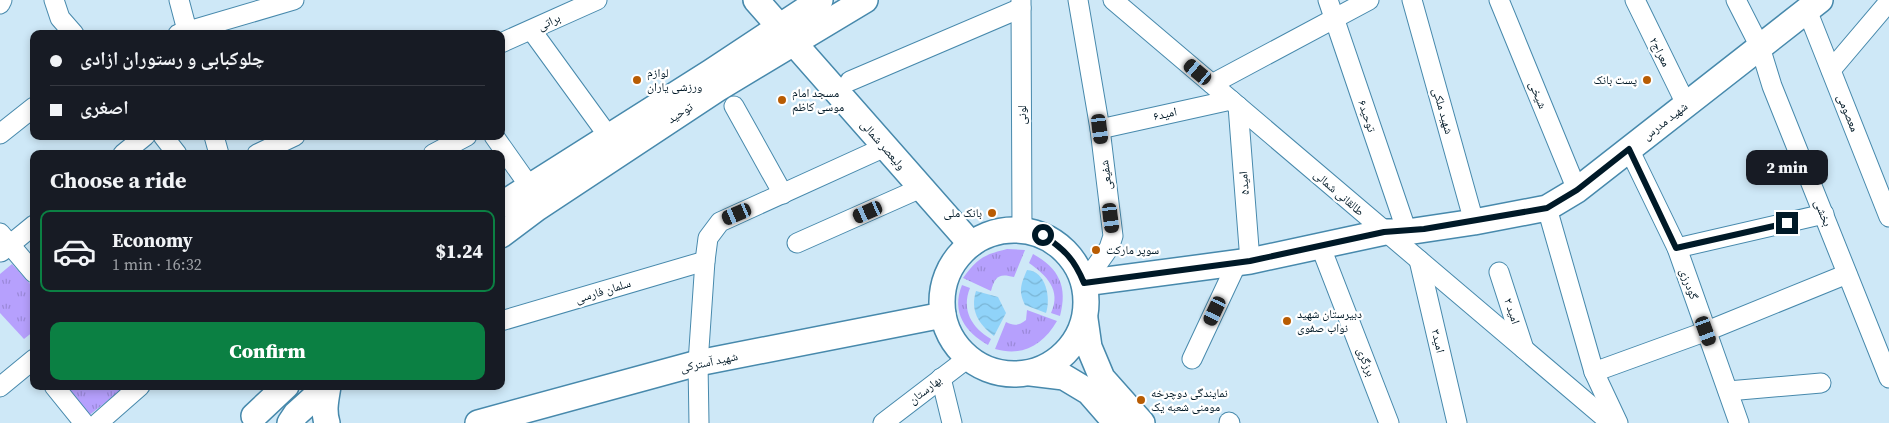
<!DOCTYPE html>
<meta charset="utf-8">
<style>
:root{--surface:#171b24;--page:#242831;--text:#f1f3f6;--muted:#9ea1a6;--line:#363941;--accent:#0b8043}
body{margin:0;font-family:"Source Serif 4","Noto Naskh Arabic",serif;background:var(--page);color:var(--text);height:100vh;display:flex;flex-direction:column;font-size:19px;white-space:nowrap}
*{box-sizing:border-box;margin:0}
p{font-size:16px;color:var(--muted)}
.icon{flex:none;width:28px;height:28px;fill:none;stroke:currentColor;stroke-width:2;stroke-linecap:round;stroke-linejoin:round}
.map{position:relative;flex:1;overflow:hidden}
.sheet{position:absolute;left:30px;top:150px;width:475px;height:240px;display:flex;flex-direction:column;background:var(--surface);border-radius:10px;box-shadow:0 2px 8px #0003}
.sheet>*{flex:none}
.top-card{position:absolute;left:30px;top:30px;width:475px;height:110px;border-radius:10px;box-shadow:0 2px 8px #0003;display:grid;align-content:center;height:110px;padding:0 20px;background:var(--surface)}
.end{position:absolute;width:22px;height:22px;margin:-11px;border:6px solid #001927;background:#fff;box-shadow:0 0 0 2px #fff}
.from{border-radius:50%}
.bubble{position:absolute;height:35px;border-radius:10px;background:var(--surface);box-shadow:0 2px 8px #0003;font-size:16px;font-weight:800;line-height:35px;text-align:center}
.car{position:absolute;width:15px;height:30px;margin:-15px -8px;border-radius:6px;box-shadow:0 0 4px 1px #0007;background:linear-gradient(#222 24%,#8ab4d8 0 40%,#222 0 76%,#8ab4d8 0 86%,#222 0)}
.top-card b{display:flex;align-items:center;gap:18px;height:48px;font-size:19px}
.top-card b+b{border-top:1px solid var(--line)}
.top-card i{width:12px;height:12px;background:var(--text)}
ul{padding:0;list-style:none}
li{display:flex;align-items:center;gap:15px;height:82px;margin:0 10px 8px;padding:0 10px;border:2px solid transparent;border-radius:10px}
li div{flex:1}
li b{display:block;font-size:19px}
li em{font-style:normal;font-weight:800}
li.selected{border-color:var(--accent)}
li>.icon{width:45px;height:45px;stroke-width:1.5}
h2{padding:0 20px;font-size:22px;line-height:60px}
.cta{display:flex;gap:10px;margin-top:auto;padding:10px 20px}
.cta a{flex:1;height:58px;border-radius:10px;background:var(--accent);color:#fff;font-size:20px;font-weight:800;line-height:58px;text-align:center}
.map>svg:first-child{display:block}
.grass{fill:url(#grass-tufts)}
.water{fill:url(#water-waves)}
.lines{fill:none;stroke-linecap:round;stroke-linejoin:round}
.minor-casing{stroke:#4789ac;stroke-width:21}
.major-casing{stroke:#4789ac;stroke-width:28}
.minor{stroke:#fff;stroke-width:19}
.major{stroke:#fff;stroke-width:25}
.route{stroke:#001927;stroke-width:6}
.poi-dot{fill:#b85c03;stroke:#fff;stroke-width:2}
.labels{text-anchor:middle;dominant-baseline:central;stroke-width:4.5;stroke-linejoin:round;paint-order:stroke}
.street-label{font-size:12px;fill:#001927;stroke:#fff}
.poi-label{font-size:12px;fill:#001927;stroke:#fff;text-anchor:start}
</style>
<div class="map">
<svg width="1889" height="423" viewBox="0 0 1889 423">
<defs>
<pattern id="grass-tufts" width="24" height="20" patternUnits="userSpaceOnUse" patternTransform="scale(1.25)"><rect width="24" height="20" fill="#b6a0fd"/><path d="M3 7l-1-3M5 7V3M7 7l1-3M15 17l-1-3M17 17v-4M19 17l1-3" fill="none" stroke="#9b89d9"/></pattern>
<pattern id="water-waves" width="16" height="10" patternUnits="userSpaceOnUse" patternTransform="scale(1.25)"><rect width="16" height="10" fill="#90d3f9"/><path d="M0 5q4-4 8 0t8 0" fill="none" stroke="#7ab5d5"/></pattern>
</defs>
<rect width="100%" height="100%" fill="#cee8f7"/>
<g class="grass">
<path d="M1007,249l18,1 -11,27c-15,-4 -19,-1 -23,14l-28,-13c15,-20 20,-23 44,-29z"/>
<path d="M1033,254c26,14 35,33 27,62l-9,-3c11,-23 -5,-38 -22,-50z"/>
<polygon points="12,264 34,288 34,331 24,339 0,313 0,274"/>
<path d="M962,285l8,3c-9,22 2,40 21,51l-3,6c-23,-13 -37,-33 -26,-60z"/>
<path d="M1027,310l30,11c-14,24 -34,36 -62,28l11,-27c8,4 12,4 20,-2z"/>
<polygon points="63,386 126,386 87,417"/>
</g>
<g class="water">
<path d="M1027,270c19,1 24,28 19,43l-21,-8c-7,-14 -4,-21 2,-35z"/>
<path d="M976,291l22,6 8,16 -12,23c-16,-12 -24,-26 -18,-45z"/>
</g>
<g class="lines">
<g class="minor-casing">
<g id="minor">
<polyline points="54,0 60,18 74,34"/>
<polyline points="179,0 188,34"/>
<polyline points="1021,0 1022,230"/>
<polyline points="1078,0 1100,129 1113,236 1109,248 1084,283"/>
<polyline points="1113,0 1611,423"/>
<polyline points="1328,0 1407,232"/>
<polyline points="1412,0 1474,222"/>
<polyline points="1499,0 1577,190"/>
<polyline points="1635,0 1686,104"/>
<polyline points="1736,0 1760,47 1772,86 1889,378"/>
<polyline points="0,4 2,0"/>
<polyline points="1807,10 1889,217"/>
<polyline points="532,31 609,137"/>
<polyline points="178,34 294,0"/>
<polyline points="501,43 597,0"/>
<polyline points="1831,70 1887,4"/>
<polyline points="850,81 1021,8"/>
<polyline points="1212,84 1369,0"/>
<polyline points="734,106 783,194"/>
<polyline points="1238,106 1250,261"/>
<polyline points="1100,129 1231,100"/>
<polyline points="0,134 34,107"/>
<polyline points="163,136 177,154"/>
<polyline points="214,136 219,154"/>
<polyline points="494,136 530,187"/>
<polyline points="1629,149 1677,248 1739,423"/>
<polyline points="123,154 145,136"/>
<polyline points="257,154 295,136"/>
<polyline points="433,154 467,136"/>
<polyline points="1547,208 1594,372 1618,423"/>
<polyline points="0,233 34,273"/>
<polyline points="797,243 921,188"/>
<polyline points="1320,245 1389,423"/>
<polyline points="1677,248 1824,214"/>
<polyline points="1,252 34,225"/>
<polyline points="1419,260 1457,423"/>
<polyline points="1499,272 1524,349"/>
<polyline points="501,321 705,261"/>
<polyline points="1192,359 1237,263"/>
<polyline points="1594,372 1707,331 1847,274"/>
<polyline points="941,378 952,423"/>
<polyline points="54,386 84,423"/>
<polyline points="0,387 34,359"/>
<polyline points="1728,391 1821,383"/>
<polyline points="1229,422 1230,423"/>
<polyline points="98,423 140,386"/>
<polyline points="699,423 698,363 705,261 708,238 720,222 885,147"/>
<polyline points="883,423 968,358"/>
</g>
</g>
<g class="major-casing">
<g id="major">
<polyline points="756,0 971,244"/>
<polyline points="501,205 711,72 820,0"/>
<circle cx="1014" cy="302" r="72"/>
<polyline points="501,235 537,208 717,89 865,0"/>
<polyline points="1084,283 1250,261 1385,232 1407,232 1474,222 1547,208 1577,190 1820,0"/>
<polyline points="1085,319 1089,347 1102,378 1142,423"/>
<polyline points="1031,373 1064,377 1089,392 1116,423"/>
<polyline points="254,416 286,386"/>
<polyline points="290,423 296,414 327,386"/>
<path d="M327,423c-4,-13 -1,-24 1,-37"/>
<polyline points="478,423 698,363 943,315"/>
</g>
</g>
<use href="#minor" class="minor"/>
<use href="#major" class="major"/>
</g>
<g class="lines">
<path class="route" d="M1043,235c22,15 31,24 41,48l166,-22 134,-29 40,-3 123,-21 30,-18 52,-41 47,99 111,-25"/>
</g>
<g class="poi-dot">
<circle cx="637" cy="80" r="5"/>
<circle cx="1647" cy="80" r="5"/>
<circle cx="782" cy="100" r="5"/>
<circle cx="992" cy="213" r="5"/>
<circle cx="1096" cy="250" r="5"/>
<circle cx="1287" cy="321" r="5"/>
<circle cx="1141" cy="400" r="5"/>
</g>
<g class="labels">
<g class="street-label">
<text transform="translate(549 22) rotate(-25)">براتی</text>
<text transform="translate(1660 52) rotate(63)">معراج۲</text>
<text transform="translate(1538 95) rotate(68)">شیخی</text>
<text transform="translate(1443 111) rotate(74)">شهید ملکی</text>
<text transform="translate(680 113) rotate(-33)">توحید</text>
<text transform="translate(1848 113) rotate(68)">معصومی</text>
<text transform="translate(1165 114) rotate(-13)">امید۶</text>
<text transform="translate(1022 115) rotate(-90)">لونی</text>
<text transform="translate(1367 116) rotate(71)">توحید۶</text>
<text transform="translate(1665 121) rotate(-38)">شهید مدرس</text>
<text transform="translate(883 145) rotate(49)">ولیعصر شمالی</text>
<text transform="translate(1106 175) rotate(-97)">شفیعی</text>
<text transform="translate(1244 183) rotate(-95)">امید۵</text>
<text transform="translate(1339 193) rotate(41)">طالقانی شمالی</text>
<text transform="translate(1823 213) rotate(68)">بخشی</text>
<text transform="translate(1689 284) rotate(70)">گودرزی</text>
<text transform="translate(603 291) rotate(-17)">سلمان فارسی</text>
<text transform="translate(1512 311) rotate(71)">امید ۲</text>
<text transform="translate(1438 341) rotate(77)">امید۳</text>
<text transform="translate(709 362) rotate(-12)">شهید آسترکی</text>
<text transform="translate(1366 362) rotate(69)">برزگری</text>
<text transform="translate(925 390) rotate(-38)">بهارستان</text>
</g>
<g class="poi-label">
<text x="647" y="73">لوازم<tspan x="647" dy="14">ورزشی یاران</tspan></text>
<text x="1637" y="80" text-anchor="end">پست بانک</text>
<text x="792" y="93">مسجد امام<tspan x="792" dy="14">موسی کاظم</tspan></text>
<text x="982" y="213" text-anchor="end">بانک ملی</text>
<text x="1106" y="250">سوپر مارکت</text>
<text x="1297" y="314">دبیرستان شهید<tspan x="1297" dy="14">نواب صفوی</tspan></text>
<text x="1151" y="393">نمایندگی دوچرخه<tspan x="1151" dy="14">مومنی شعبه یک</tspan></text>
</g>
</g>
</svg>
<i class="end from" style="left:1043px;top:235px"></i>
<i class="end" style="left:1787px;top:223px"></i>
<div class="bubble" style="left:1746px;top:150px;width:82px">2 min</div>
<i class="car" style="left:1198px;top:72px;rotate:310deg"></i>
<i class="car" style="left:1100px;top:129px;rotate:173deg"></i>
<i class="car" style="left:868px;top:212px;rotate:246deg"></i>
<i class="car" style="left:737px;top:214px;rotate:247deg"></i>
<i class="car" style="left:1111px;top:218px;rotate:173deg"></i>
<i class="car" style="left:1215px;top:311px;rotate:205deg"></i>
<i class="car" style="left:1706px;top:331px;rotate:160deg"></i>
<div class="top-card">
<b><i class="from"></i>چلوکبابی و رستوران ازادی</b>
<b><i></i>اصغری</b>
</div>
<section class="sheet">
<h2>Choose a ride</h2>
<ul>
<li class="selected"><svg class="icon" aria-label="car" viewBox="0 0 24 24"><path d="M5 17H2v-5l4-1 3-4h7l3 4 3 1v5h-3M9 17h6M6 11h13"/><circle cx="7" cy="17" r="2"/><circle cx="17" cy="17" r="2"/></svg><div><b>Economy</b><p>1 min · 16:32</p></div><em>$1.24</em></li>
</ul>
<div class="cta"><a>Confirm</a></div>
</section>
</div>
